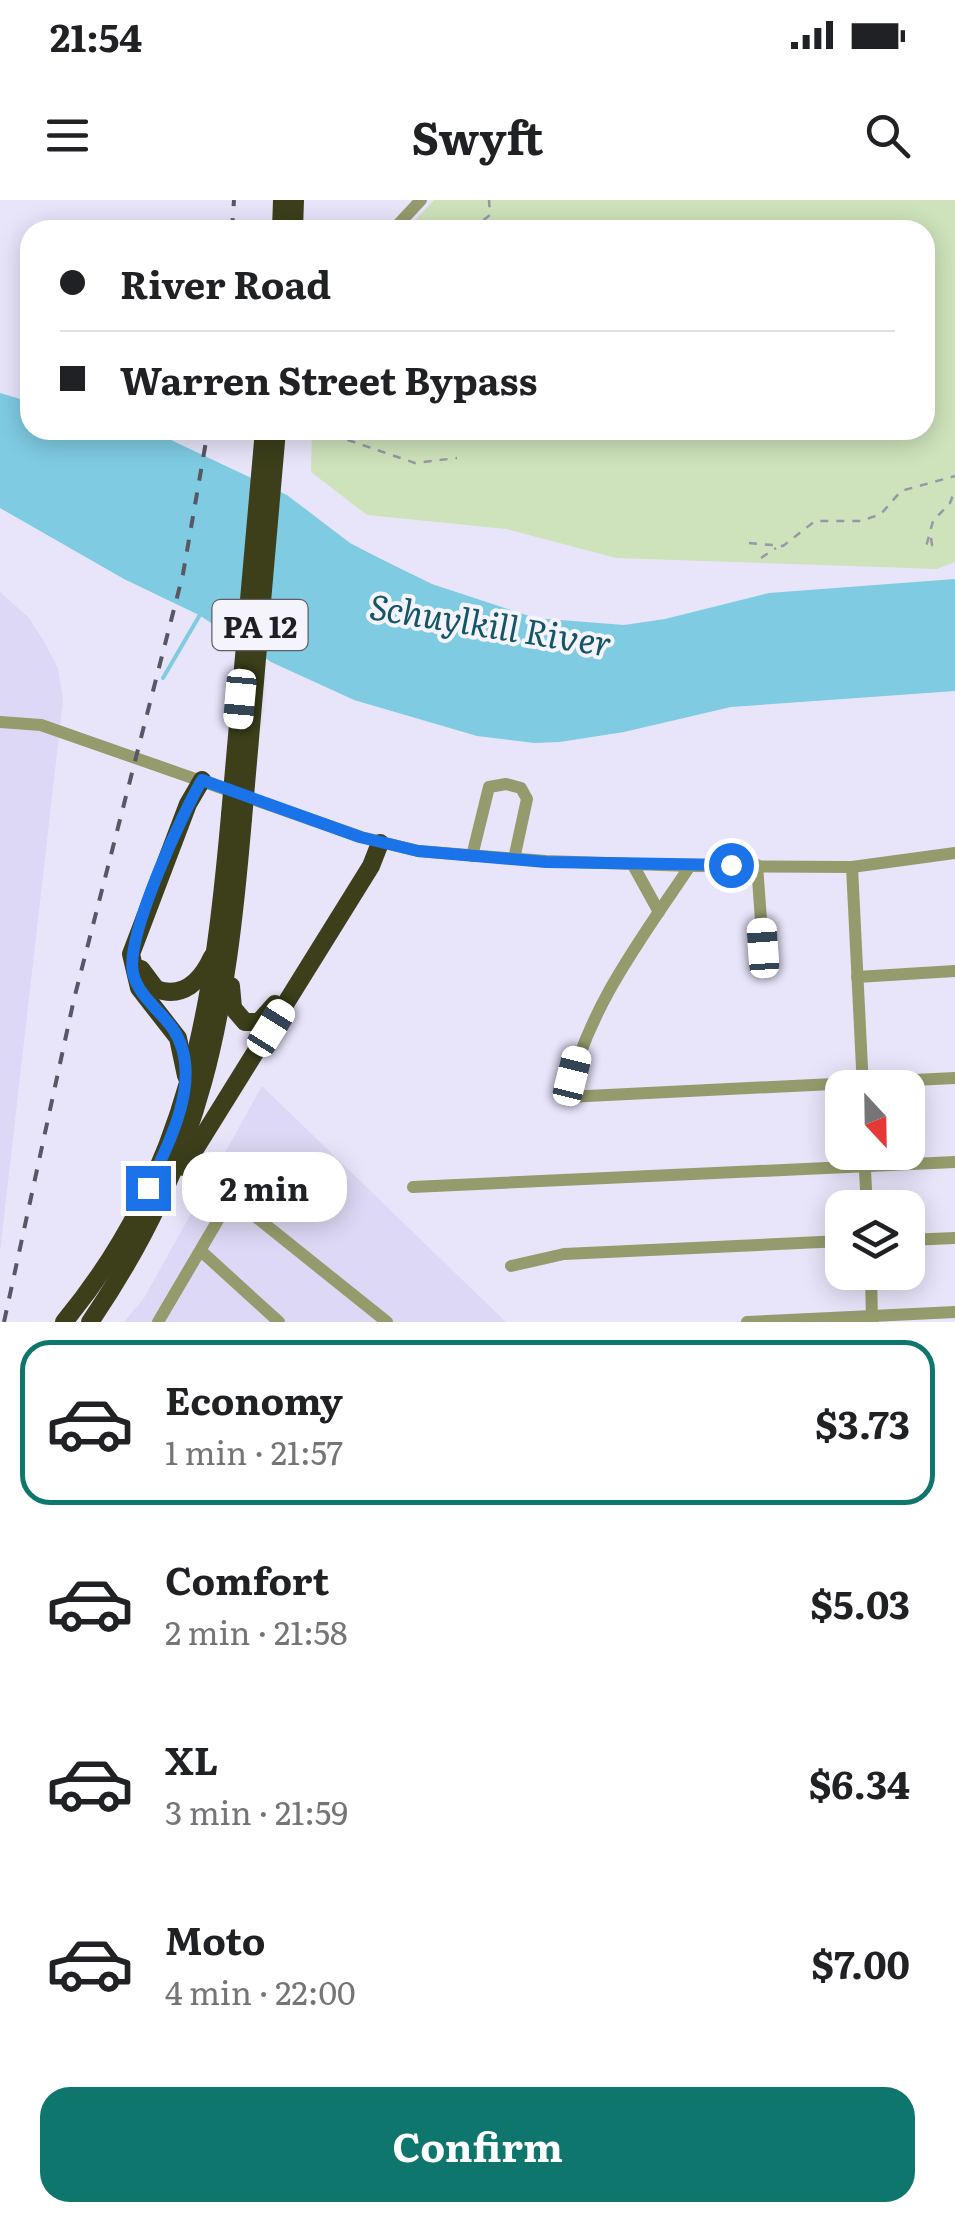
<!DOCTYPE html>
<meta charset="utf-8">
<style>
:root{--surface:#fff;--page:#f2f2f2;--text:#202124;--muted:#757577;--line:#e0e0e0;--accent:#0f766e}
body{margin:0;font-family:Literata,serif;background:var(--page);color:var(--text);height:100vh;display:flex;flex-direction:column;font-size:38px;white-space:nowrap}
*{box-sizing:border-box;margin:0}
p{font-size:32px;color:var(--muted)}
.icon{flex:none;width:55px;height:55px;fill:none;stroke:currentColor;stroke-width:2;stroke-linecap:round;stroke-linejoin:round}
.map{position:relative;height:1122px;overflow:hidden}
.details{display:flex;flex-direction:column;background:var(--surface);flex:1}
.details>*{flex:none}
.banner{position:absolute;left:20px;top:20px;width:915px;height:220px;border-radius:30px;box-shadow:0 5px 25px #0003;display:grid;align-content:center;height:220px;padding:0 40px;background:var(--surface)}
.needle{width:65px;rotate:158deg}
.fabs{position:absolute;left:825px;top:870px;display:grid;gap:20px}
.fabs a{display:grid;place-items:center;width:100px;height:100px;border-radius:20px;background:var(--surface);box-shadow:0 5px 25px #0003;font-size:50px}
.end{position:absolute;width:45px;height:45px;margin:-22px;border:12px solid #1a73e8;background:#fff;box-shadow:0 0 0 5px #fff}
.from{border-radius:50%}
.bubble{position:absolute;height:70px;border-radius:30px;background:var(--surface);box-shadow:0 5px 25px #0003;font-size:32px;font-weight:700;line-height:70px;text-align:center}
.car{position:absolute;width:30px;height:60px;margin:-30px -15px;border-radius:12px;box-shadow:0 0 8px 2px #0007;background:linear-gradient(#fff 24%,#345 0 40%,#fff 0 76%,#345 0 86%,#fff 0)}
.banner b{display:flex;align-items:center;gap:35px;height:95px;font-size:38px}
.banner b+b{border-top:2px solid var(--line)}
.banner i{width:25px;height:25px;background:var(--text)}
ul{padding:18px 0 0;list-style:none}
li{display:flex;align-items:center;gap:30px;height:165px;margin:0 20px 15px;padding:0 20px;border:5px solid transparent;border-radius:30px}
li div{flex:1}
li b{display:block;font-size:38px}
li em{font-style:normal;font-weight:700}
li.current{border-color:var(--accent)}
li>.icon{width:90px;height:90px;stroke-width:1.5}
.action{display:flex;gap:20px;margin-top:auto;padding:20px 40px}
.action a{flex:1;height:115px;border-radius:30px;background:var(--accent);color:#fff;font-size:40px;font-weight:700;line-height:115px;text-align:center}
.status{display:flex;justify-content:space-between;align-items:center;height:70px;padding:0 50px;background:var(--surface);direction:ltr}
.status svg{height:28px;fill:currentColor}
header{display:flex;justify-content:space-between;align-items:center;height:130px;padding:0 40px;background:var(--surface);font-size:45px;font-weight:700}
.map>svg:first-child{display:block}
.built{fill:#ddd8f5}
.green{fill:#cee3bb}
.water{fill:#7ecbe2}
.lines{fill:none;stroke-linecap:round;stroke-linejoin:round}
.stream{stroke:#7ecbe2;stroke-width:4}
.path{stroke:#9997a7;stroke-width:2.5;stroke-dasharray:8 8;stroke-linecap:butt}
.minor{stroke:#969b6d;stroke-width:12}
.highway{stroke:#3c3f1a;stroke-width:18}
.rail{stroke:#585763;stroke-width:4;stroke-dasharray:12 12;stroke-linecap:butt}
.highway-bridge{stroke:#3c3f1a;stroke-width:18}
.route{stroke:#1a73e8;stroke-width:12}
.labels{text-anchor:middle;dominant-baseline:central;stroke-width:8;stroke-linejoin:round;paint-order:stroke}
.shield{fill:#f5f4fd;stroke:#5f5e66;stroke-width:2.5}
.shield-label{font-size:30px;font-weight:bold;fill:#1f1e26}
.water-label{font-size:35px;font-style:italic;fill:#155666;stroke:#f5f4fd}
</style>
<div class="status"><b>21:54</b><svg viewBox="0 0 49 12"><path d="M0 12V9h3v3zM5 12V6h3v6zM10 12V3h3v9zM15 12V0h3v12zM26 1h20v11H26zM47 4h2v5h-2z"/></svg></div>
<header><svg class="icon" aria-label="menu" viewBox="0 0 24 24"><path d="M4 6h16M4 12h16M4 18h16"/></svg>Swyft<svg class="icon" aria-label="search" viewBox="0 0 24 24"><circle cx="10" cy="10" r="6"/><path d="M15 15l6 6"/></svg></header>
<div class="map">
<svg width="955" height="1122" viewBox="0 0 955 1122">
<rect width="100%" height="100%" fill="#e8e5fb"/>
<g class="built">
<polygon points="0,392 29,418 43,440 58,468 63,501 0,1052"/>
<polygon points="262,886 506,1122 124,1122 144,1098"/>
</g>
<polygon class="green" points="434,0 955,0 955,362 937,369 616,358 506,329 367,315 311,272 312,230 925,230 925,30 406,30"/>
<polygon class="water" points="0,193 30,202 30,230 127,230 171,240 287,295 350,343 381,359 432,384 535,418 624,425 665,419 769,393 955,379 955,491 731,507 624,532 560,542 534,543 477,536 354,500 271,462 199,415 124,379 0,308"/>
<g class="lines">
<polyline class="stream" points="163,478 201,413"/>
<g class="path">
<polyline points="471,30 490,15 489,0"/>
<polyline points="511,30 526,25 538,30"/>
<polyline points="335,230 348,240 415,263 457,258"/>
<polyline points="721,230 759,234"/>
<polyline points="931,338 932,345 926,347 933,321 950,303 955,290"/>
<polyline points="749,343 783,346 815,321 861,321 881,314 901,291 955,276"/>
<polyline points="761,358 776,348"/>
</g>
<g class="minor">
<polyline points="393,30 421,0"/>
<polyline points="0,522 41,525 361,637 418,651 546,661 690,666 852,667 955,653"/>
<polyline points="472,656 489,587 506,584 521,588 527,599 514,659"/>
<polyline points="633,665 659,712"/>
<polyline points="757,665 763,748"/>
<path d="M690,666c-51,76 -102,142 -123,231l388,-19"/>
<polyline points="852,667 863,888"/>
<polyline points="857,777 955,771"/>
<polyline points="864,952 867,1008"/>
<polyline points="413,987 955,962"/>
<polyline points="231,997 387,1122"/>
<polyline points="908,1040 955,1038"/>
<polyline points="201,1051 279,1122"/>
<polyline points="511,1066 564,1054 842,1041"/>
<polyline points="871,1072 872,1122"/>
<polyline points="158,1122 248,969 309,1007"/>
<polyline points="747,1122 955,1112"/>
</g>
<g class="highway">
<polyline points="281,30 282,0"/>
<polyline points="294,30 295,0"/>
<path d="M141,769l15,20c27,10 45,-8 56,-32"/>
<polyline points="231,786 233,808 245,822 259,822 275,804"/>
<polyline points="186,876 178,838 139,788 131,754 188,604 202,580"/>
<polyline points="184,967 371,666 380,643"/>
<path d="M64,1122c127,-154 149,-317 166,-507"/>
<path d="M90,1122c115,-169 136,-304 153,-503"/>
</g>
<g class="rail">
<polyline points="232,30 234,0"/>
<polyline points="4,1122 74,799 183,374 208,230"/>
</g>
<g class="highway-bridge">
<polyline points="230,615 264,230"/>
<polyline points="243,619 277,230"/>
</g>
</g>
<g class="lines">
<path class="route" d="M148,988c21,-46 57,-111 25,-159 -13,-19 -35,-33 -40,-56 -8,-36 49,-159 69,-193l158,57 58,14 128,11 185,3"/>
</g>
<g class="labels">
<rect class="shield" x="212.5" y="400" width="95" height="50" rx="8"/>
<g class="shield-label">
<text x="260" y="425">PA 12</text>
</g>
<g class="water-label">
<text transform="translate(491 423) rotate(9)">Schuylkill River</text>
</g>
</g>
</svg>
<div class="fabs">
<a><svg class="needle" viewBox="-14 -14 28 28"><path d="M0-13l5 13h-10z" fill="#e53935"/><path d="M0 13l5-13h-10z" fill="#757577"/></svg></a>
<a><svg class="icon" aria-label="layers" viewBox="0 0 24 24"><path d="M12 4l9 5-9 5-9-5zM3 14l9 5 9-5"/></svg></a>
</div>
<i class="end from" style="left:731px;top:665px"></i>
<i class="end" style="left:148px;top:988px"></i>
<div class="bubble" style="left:182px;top:952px;width:165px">2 min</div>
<i class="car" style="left:240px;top:499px;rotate:185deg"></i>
<i class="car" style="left:763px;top:748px;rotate:356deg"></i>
<i class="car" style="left:271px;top:828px;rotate:32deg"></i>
<i class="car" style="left:572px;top:876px;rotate:14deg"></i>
<div class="banner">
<b><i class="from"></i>River Road</b>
<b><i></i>Warren Street Bypass</b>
</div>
</div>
<section class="details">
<ul>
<li class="current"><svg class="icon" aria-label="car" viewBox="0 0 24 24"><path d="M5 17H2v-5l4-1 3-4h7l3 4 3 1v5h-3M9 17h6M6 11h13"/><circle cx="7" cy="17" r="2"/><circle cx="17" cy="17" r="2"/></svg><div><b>Economy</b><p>1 min · 21:57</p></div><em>$3.73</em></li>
<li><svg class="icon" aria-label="car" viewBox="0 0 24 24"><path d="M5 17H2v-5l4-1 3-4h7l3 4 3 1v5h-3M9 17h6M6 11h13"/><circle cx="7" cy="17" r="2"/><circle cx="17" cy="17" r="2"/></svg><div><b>Comfort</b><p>2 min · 21:58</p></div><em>$5.03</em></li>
<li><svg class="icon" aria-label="car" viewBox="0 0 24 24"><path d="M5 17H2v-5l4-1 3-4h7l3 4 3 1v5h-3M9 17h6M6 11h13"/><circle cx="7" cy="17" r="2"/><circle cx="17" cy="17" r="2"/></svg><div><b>XL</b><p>3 min · 21:59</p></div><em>$6.34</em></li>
<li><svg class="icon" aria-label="car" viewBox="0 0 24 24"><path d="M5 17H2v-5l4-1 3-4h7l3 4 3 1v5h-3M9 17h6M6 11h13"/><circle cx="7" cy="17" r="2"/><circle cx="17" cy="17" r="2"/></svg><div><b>Moto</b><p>4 min · 22:00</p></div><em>$7.00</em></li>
</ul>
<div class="action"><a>Confirm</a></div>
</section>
